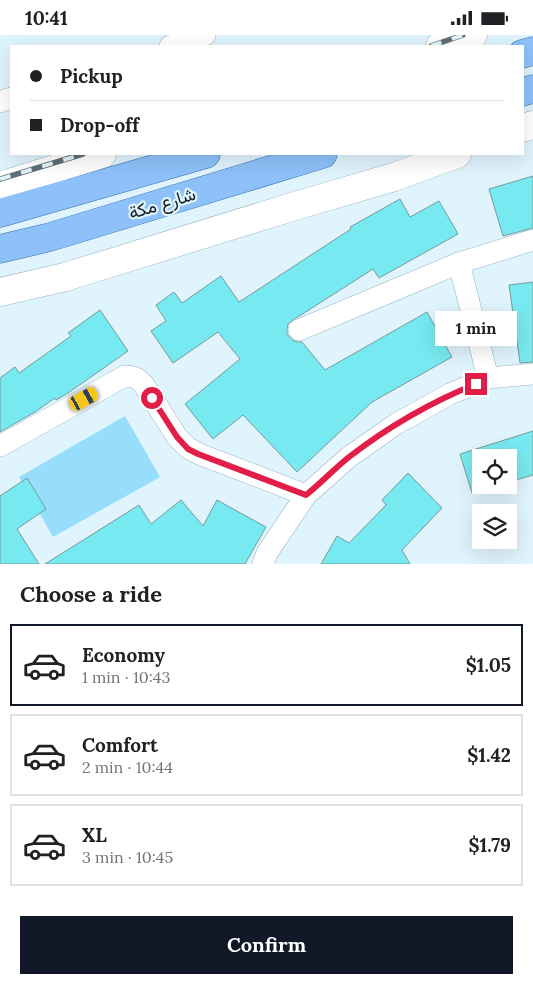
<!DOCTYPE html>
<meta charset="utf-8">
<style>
:root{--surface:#fff;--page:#f6f6f6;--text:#202124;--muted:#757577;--line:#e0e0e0;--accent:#111827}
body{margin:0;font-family:Lora,Vazirmatn,serif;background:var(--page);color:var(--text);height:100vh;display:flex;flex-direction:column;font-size:19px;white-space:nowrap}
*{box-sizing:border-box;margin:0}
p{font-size:16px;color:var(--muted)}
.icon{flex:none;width:28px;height:28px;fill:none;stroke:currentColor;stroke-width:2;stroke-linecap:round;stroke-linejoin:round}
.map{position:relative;height:529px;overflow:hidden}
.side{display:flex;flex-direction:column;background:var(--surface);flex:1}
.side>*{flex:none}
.guide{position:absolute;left:10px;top:10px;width:514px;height:110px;border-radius:0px;box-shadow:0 5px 20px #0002;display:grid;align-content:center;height:110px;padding:0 20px;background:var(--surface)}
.buttons{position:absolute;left:472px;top:414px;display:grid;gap:10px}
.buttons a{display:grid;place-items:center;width:45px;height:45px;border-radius:0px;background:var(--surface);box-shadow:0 5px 20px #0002;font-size:25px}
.end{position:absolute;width:22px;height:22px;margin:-11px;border:6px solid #e11d48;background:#fff;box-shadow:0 0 0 2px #fff}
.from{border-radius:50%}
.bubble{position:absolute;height:35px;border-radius:0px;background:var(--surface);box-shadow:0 5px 20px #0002;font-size:16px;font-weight:800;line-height:35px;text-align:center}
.car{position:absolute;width:15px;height:30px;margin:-15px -8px;border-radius:6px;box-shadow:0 0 4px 1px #0007;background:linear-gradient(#f5c518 24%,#345 0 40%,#f5c518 0 76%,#345 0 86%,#f5c518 0)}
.guide b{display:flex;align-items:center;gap:18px;height:48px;font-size:19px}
.guide b+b{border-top:1px solid var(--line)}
.guide i{width:12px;height:12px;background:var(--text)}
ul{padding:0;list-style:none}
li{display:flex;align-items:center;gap:15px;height:82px;margin:0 10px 8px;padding:0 10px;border:2px solid var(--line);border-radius:0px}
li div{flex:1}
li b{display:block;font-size:19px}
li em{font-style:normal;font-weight:800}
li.current{border-color:var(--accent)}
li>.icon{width:45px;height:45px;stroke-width:1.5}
h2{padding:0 20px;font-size:22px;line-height:60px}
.cta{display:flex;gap:10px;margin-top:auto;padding:10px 20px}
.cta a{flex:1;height:58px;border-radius:0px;background:var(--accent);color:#fff;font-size:20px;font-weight:800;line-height:58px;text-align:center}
.status{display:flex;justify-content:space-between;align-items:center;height:35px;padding:0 25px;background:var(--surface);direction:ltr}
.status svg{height:14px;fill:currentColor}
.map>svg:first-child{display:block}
.garden{fill:#97ddfc}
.building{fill:#77e9f0;stroke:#779b9d}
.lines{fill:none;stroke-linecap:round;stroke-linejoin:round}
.street-casing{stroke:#96b5c4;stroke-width:22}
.secondary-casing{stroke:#96b5c4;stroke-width:29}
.primary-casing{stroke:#326dac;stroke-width:29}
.street{stroke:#fff;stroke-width:21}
.secondary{stroke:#fff;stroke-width:28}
.primary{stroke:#8ec1f9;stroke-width:28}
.rail-casing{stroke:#5f6e75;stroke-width:5.5}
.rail{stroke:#e0f4fd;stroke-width:4;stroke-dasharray:11;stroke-linecap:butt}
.route{stroke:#e11d48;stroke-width:6}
.labels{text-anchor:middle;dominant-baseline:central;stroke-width:4.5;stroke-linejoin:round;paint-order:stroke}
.street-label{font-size:18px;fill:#121e24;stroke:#e0f4fd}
</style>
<div class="status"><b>10:41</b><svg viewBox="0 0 49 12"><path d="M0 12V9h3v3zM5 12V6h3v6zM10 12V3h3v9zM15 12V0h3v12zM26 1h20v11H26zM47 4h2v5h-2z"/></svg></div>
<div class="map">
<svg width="533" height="529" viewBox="0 0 533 529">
<rect width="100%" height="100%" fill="#e0f4fd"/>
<polygon class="garden" points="125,381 160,442 53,502 19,442"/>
<g class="building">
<polygon points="533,141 533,193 503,201 489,154"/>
<polygon points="400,164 410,182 439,166 458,199 379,243 373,234 301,280 294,284 288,289 287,294 287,299 292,305 297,307 302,307 325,335 427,277 452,322 372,367 297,437 243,380 213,404 185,369 240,324 218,297 173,328 151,296 166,286 156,270 174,257 182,268 221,241 239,267 351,194 350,192"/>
<polygon points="533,247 533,327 520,328 509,250"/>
<polygon points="100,275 128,316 68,358 56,365 55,363 35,377 0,397 0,343 15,332 19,338 71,301 68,298"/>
<polygon points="533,396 533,440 509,447 509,422 481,422 481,450 500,450 472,458 460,419"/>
<polygon points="408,438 442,473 402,515 410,529 321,529 337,501 349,508 386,470 382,465"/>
<polygon points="27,443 46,474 17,494 39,529 0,529 0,461"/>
<polygon points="181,465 203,491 217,465 266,492 245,529 45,529 139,470 151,489"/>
</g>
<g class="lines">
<g class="street-casing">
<g id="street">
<polyline points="170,11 205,0"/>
<polyline points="0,67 11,63"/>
<polyline points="459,228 488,343"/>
<polyline points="299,295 459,228 533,205"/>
<path d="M0,411l125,-70c9,0 13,2 19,9l33,52 11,11 11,6 107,41"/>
<polyline points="263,529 267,518 306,460 349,422 396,389 450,359 488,343 533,339"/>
</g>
</g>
<g class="secondary-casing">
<g id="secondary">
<polyline points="440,11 473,0"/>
<polyline points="522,93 533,90"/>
<polyline points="0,151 102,119"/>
<polyline points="0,257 65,242 295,171 394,142 457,119"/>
</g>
</g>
<g class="primary-casing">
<g id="primary">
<polyline points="522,19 533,16"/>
<polyline points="522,57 533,54"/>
<polyline points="0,178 206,119"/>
<polyline points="0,214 50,202 323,119"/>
</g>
</g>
<use href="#street" class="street"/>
<use href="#secondary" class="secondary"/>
<use href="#primary" class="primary"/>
<g class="rail-casing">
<g id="rail">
<polyline points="431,11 463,0"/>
<polyline points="0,144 83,119"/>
</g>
</g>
<use href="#rail" class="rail"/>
</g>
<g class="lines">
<path class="route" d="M152,363l25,39 11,12 10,5 108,41c15,-12 28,-26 43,-38 39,-30 82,-55 127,-73"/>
</g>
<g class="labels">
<g class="street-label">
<text transform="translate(162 168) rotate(-17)">شارع مكة</text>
</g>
</g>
</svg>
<div class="buttons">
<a><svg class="icon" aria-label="locate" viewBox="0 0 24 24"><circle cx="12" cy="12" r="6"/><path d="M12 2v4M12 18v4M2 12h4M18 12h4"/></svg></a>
<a><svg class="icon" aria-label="layers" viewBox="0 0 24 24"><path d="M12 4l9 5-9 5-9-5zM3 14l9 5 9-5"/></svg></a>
</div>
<i class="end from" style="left:152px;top:363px"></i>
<i class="end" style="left:476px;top:349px"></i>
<div class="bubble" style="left:435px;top:276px;width:82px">1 min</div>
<i class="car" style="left:84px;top:364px;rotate:61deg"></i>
<div class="guide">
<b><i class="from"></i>Pickup</b>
<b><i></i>Drop-off</b>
</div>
</div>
<section class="side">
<h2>Choose a ride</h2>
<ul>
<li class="current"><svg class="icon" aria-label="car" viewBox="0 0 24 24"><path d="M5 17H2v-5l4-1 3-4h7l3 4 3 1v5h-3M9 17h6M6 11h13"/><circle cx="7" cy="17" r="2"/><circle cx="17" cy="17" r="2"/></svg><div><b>Economy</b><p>1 min · 10:43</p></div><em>$1.05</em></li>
<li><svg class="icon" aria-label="car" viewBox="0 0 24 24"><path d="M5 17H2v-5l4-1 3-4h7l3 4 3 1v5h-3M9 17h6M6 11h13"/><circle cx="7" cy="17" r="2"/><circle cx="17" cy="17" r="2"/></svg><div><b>Comfort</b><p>2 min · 10:44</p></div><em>$1.42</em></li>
<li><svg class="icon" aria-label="car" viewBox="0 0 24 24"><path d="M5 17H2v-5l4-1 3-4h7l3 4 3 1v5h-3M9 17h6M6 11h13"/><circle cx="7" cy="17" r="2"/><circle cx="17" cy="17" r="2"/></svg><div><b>XL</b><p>3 min · 10:45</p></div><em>$1.79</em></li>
</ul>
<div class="cta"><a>Confirm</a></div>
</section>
